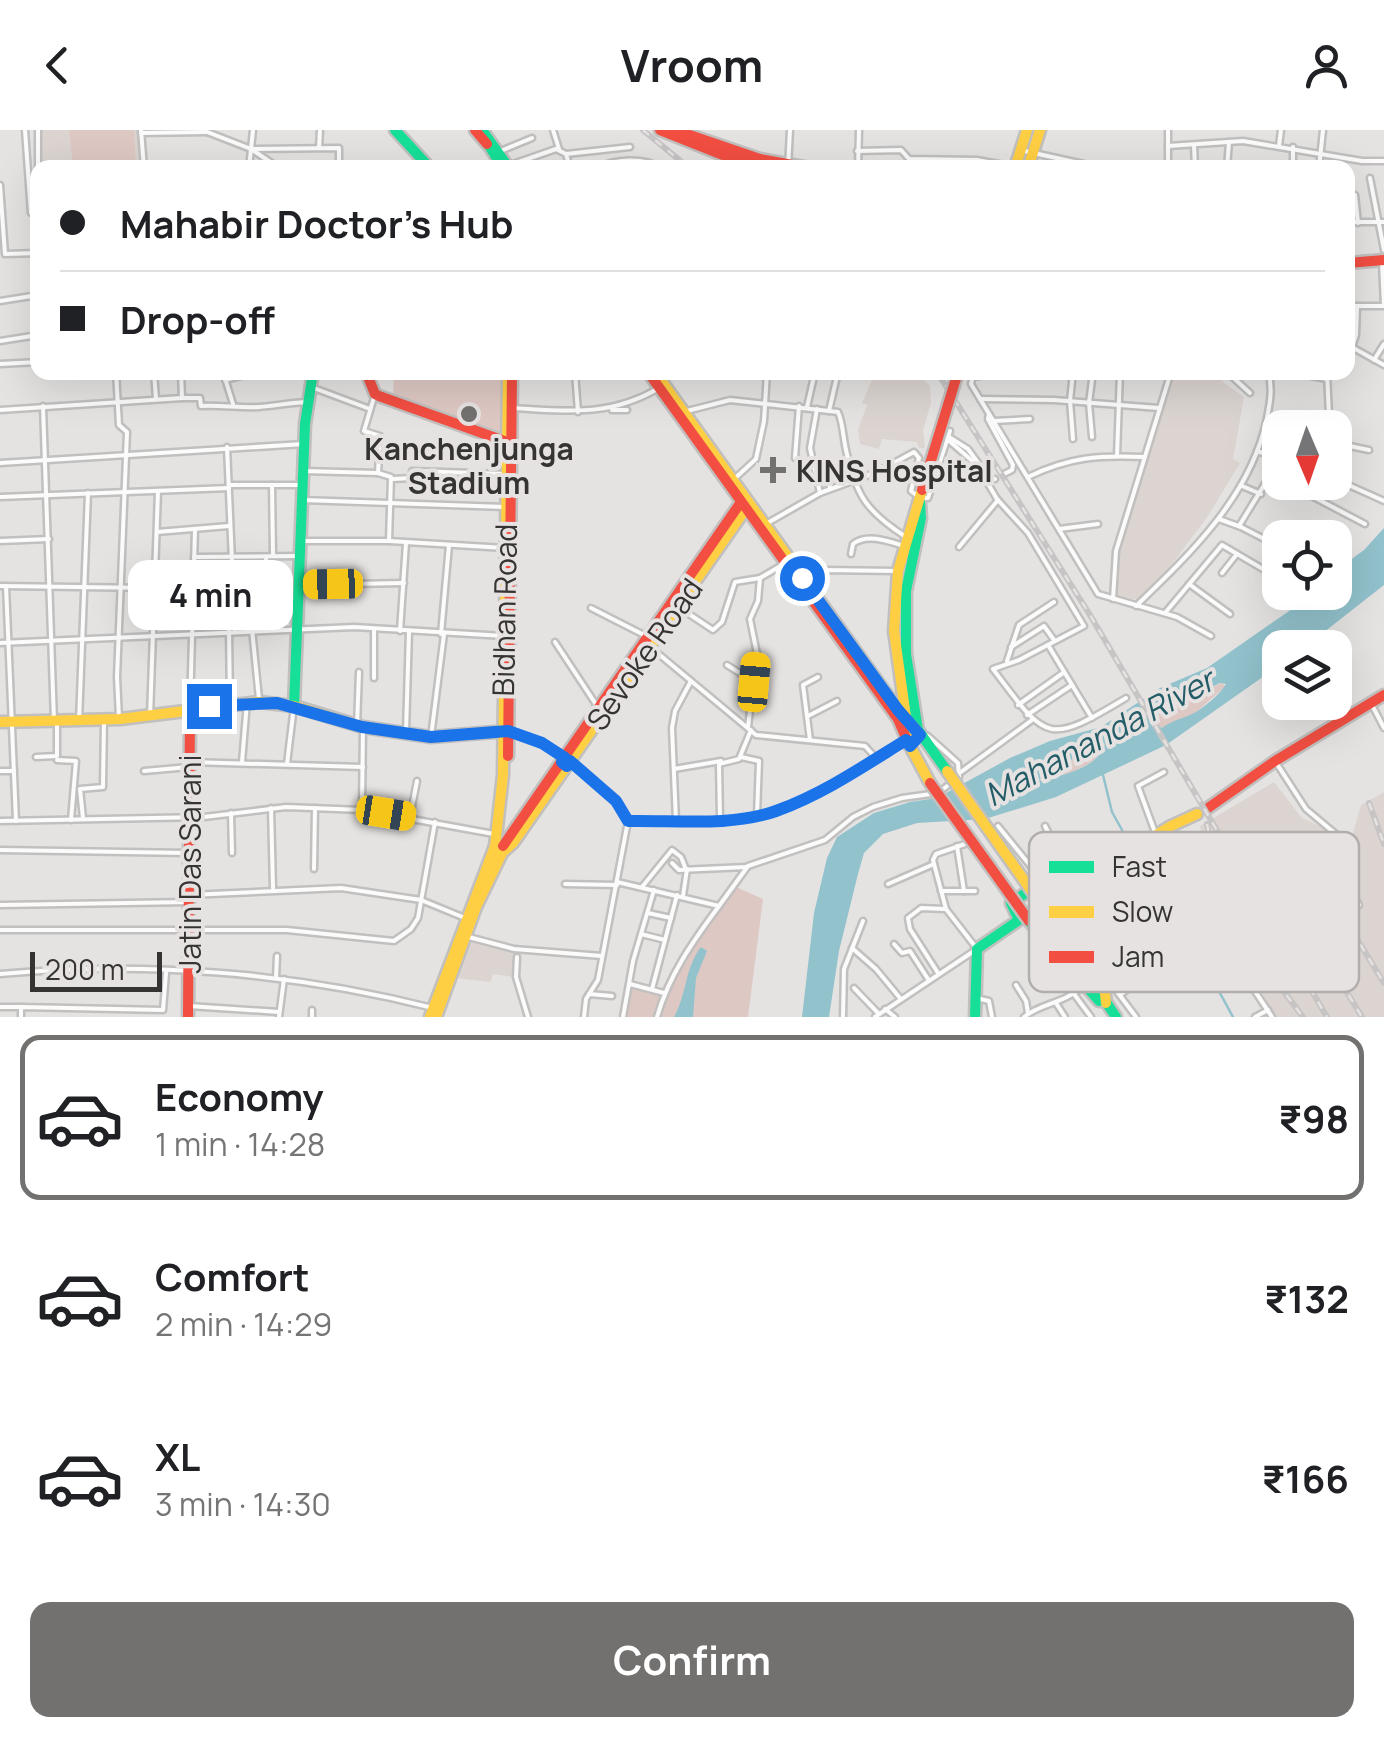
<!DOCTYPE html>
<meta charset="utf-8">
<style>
:root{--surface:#fff;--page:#f2f2f2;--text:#202124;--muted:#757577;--line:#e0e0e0;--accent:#737170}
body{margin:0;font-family:Manrope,sans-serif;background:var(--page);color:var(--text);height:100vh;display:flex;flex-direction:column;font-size:38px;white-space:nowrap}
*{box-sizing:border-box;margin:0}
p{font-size:32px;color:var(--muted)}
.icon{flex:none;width:55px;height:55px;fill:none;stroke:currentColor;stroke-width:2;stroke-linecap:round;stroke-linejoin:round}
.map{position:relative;height:887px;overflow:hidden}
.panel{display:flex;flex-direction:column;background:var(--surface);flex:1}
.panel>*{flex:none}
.top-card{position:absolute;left:30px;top:30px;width:1325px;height:220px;border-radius:20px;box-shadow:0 10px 40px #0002;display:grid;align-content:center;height:220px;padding:0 30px;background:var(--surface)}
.needle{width:65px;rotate:178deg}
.fabs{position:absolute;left:1262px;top:280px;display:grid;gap:20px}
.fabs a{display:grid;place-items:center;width:90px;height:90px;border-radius:20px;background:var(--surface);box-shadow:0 10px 40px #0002;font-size:50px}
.scale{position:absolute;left:30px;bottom:25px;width:132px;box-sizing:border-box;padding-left:10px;border:5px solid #353433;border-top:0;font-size:28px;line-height:35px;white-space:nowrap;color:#353433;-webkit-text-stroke:8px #e6e2e1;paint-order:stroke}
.end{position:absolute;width:45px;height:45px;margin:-22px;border:12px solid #1a73e8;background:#fff;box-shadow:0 0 0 5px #fff}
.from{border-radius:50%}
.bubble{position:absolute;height:70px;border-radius:20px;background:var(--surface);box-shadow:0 10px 40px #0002;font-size:32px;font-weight:700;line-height:70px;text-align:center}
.car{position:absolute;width:30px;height:60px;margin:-30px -15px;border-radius:12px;box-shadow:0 0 8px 2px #0007;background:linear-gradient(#f5c518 24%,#345 0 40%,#f5c518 0 76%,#345 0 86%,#f5c518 0)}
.top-card b{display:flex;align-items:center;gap:35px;height:95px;font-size:38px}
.top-card b+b{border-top:2px solid var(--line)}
.top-card i{width:25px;height:25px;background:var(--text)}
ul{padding:18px 0 0;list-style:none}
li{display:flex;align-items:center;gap:30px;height:165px;margin:0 20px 15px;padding:0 10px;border:5px solid transparent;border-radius:20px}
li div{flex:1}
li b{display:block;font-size:38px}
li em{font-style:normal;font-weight:700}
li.selected{border-color:var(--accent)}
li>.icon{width:90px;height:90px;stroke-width:1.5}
.primary-button{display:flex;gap:20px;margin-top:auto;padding:20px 30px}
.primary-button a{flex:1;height:115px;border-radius:20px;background:var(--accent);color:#fff;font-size:40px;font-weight:700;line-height:115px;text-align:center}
header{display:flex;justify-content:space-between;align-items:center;height:130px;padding:0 30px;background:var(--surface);font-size:45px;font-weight:700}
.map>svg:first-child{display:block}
.built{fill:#dbd4d1}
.green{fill:#dec8c4}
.water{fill:#92c2cc;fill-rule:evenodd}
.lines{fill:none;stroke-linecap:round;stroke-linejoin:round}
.stream{stroke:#92c2cc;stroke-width:2.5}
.street-casing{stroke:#c1c0bf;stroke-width:9}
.fast-casing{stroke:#c1c0bf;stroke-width:15}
.slow-casing{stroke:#c1c0bf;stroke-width:15}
.jam-casing{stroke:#c1c0bf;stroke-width:15}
.street{stroke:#fbfbfb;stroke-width:4}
.fast{stroke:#16e098;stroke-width:10}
.slow{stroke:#ffcf43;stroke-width:10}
.jam{stroke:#f24e42;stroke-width:10}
.rail-casing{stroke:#c6c4c4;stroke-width:6}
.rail{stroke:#e6e2e1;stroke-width:2.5;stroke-dasharray:8;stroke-linecap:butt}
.slow-bridge-casing{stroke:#c1c0bf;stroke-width:15;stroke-linecap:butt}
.jam-bridge-casing{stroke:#c1c0bf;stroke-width:15;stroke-linecap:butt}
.slow-bridge{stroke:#ffcf43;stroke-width:10}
.jam-bridge{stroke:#f24e42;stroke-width:10}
.route{stroke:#1a73e8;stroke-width:12}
.poi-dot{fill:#737170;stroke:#e6e2e1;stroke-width:4}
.labels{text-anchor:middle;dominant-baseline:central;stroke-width:8;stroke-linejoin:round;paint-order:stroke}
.poi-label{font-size:30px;font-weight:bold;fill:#353433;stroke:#e6e2e1}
.street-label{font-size:30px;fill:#353433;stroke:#e6e2e1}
.water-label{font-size:32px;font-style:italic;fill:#235d68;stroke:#e6e2e1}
.key{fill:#e6e2e1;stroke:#b1aead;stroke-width:2.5}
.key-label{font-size:28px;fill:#353433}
</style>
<header><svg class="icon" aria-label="back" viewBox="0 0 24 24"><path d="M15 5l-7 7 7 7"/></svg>Vroom<svg class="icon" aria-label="person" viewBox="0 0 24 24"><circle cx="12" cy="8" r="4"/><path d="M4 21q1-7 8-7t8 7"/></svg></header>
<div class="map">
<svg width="1384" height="887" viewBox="0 0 1384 887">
<rect width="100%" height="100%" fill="#e5e3e2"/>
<g class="built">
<polygon points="39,0 138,0 141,37 39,38"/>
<polygon points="869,243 917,243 930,256 931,273 923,300 925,318 919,318 917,312 882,309 879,319 860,314 858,300 867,275 862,273 874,245"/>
<polygon points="1174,243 1217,243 1224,253 1244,267 1233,329 1240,333 1208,386 1168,439 1139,470 1116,466 1117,425 1122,402"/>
<polygon points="1274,652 1302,688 1351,710 1361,675 1384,662 1384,887 1276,887 1257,854 1261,850 1213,769 1200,696"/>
<polygon points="470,810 517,821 514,847 493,844 491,852 455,848"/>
</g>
<g class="green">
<polygon points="69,0 134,0 136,37 73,37"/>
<polygon points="394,243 505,243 505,309 393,269"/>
<polygon points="1221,553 1226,556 1193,585 1162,598 1156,593 1155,586 1161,582"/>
<path d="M1099,612l6,2c-10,25 -37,28 -60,37l-7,-1c13,-9 28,-15 39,-24 9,-7 10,-12 22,-14z"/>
<polygon points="736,757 763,769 748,887 659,887 688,819"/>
<polygon points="631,856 661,865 656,887 625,887"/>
</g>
<g class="water">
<path d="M1384,398v57l-79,62 -25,1v17l-114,80 -110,52 -71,22 -68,4 -34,11 -19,19 -6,21 -19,77 -10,66h-27l12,-104 13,-55 10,-21 37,-24 36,-11 27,-4 73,-40 40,-17 51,-14 59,-39 47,-20 108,-75 20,-1v-21l29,-21zM1220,553l6,1c-6,10 -21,23 -32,29 -11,6 -22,7 -32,15l-6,-4 2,-10zM1099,612l6,2c-9,25 -37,28 -60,37l-6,-1 21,-16 16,-6 14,-14z"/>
<path d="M701,817l6,4 -11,27 -3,39h-19c13,-23 11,-50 27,-70z"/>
</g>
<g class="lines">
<g class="stream">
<polyline points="1103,645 1112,682 1131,716"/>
<polyline points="1135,723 1172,766 1177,784 1233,887"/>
</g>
<g class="street-casing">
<g id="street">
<polyline points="25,0 31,83 37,86"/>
<polyline points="141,0 144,38"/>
<polyline points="202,0 251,19 279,38"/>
<polyline points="553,0 559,19"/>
<polyline points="1168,0 1168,38"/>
<polyline points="141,3 206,2"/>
<polyline points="1194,15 1195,38"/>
<polyline points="1168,16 1243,11 1362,31 1384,31"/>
<polyline points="1279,16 1281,0"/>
<polyline points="319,18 320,0"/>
<polyline points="251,19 339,18 339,38"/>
<polyline points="1020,20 1102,38"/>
<polyline points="857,21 901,20 909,29 977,30 1015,37"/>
<polyline points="498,22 532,8"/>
<polyline points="566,24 630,17"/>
<polyline points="510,35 556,19 566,24 570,38"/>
<polyline points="38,38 38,0"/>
<polyline points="249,38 253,0"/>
<path d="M598,38c15,-9 47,-11 62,0"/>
<polyline points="788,38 790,0"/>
<polyline points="858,38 859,0"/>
<polyline points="1227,38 1229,12"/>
<polyline points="1293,38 1293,17"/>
<polyline points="1319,38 1323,0"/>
<polyline points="1370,48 1384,120"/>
<polyline points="0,55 5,124 38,123 38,58"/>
<polyline points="1348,63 1355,65 1358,93"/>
<polyline points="1348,92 1384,92"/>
<polyline points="1382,133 1384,176"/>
<polyline points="0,171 38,165"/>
<polyline points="1348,176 1383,176"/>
<polyline points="0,211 38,205"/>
<polyline points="1348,215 1384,235"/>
<polyline points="1352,217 1356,205 1357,176"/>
<polyline points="1374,230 1384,214"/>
<polyline points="0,234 38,232"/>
<polyline points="116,242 119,295 127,302 117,547 119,588"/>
<polyline points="154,242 156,269"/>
<polyline points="181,242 182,268"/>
<polyline points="223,242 233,274"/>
<polyline points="575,242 578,282"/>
<polyline points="974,242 971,254 1098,464 1177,487 1211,506"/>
<polyline points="1073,242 1070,271 1073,309"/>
<polyline points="1227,242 1250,263"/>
<polyline points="1290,242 1327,249"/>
<polyline points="973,247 1002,242"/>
<polyline points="225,250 258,242"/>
<polyline points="311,257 370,279"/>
<polyline points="375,264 364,301 380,306 378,343"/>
<polyline points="980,269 1054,270 1159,278"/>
<polyline points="43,276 54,591"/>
<polyline points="807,277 815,242"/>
<path d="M513,278c55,3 97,9 146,-20"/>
<polyline points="817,279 810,318 820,363"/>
<path d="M0,280l182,-12h18l1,8c20,-1 39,2 58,1 17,-1 32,-5 50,-5"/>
<polyline points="612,280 627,280"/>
<polyline points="829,281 838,242"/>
<path d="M683,282l47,-12 108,12c5,11 5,25 8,38 10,46 21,62 60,87"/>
<polyline points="989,284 988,289 1013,335 1012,340 1004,344"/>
<polyline points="1267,290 1288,298"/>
<polyline points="994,291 1030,289"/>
<polyline points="1325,298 1329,286 1327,242"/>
<polyline points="949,307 968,319 989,348 995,349"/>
<polyline points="1092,307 1089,273 1093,242"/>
<path d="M947,309l30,26 20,34 31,34 56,93 -65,34 -26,9c54,72 53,77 133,29"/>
<polyline points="1335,313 1369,320"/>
<polyline points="227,317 235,500"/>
<polyline points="1257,321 1280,329"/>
<polyline points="1117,326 1120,242"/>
<polyline points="795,328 799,276"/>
<polyline points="1280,329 1239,396 1280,417"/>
<polyline points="826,331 830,358"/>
<polyline points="0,333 304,314"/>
<polyline points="303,341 378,343 391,347 389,411"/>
<path d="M1028,347c41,-20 71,-22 116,-20"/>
<polyline points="393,349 412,348 412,341 506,344"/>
<polyline points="1335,349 1384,371"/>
<polyline points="732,351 756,329 764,291 767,242"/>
<polyline points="1269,351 1280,352"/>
<polyline points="1285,352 1365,394"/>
<polyline points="229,355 302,355"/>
<polyline points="272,355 273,425"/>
<polyline points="1242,356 1261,364"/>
<polyline points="0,367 229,358"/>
<polyline points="302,370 505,377"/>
<polyline points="1219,389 1241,397"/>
<polyline points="764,395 820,363 877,342 914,322 919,328 911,361 920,368 928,368 950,301"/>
<polyline points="1059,399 1098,394"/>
<polyline points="157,402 229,396"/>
<polyline points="0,411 49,409"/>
<polyline points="300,411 389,411 505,418"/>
<polyline points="959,417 998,370"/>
<path d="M851,424l2,-10c14,-11 35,-3 51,2"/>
<polyline points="194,427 299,426"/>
<polyline points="266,427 266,497"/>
<polyline points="1222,443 1237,424"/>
<polyline points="804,447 822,440 898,441"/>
<polyline points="1189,454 1230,484"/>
<polyline points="298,455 404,453"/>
<polyline points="0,456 154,458"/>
<polyline points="6,456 16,691"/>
<polyline points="1113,469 1116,421 1171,242"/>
<polyline points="677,476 713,500 722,492 735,452 760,448 784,434"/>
<path d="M1136,476c55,-53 115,-110 131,-188 3,-15 6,-31 1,-46"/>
<polyline points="591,478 648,507"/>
<polyline points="1165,483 1222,415 1280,449"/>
<polyline points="252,499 259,569"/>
<polyline points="229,500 230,573"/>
<polyline points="400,501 406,413"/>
<polyline points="441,504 449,415"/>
<polyline points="555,512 599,579"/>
<polyline points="0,513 354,497 504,506"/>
<polyline points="1048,515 1092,588"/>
<polyline points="649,516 756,605 865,616 876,628"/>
<polyline points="1011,517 1044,496 1054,510"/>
<polyline points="1007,531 1019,495 1054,472"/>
<polyline points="727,535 754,552"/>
<polyline points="374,548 374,499"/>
<polyline points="1371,573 1384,598"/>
<polyline points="1018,575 1063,543"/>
<polyline points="190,579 195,399"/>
<polyline points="1027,585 1072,555"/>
<polyline points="808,586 837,571"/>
<polyline points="150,587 158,361"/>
<polyline points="79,591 88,363"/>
<polyline points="357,596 359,542"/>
<polyline points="748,597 757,524 750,489 758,471 760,448"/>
<polyline points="508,601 542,613 565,628"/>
<polyline points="406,602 409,501"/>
<polyline points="431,607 444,504"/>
<polyline points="810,610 803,555 818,547"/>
<polyline points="36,627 57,626 57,592"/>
<polyline points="741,627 759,631 757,685"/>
<polyline points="57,630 76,631 71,690"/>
<polyline points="570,631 616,671 628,691 598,850 586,869 584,887"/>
<polyline points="1275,631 1306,679 1355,720 1348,756 1359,775"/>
<polyline points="190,632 363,637"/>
<polyline points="242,632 247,572"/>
<polyline points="287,634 294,576"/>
<polyline points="674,639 721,631"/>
<polyline points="0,641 14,641"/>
<polyline points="144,641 189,637"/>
<polyline points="961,642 1032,590"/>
<polyline points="362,677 363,597"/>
<polyline points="271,678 273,758"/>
<polyline points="231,683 232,723"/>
<polyline points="410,687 417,651"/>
<polyline points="83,688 80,659 103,657 104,590"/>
<polyline points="720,689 719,634 739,629 751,600"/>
<polyline points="0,691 204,687 286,677 362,680 494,704"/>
<path d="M628,691c47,-1 103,6 148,-10 47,-16 88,-46 130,-71"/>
<polyline points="676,691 672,598 675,581 691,551"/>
<polyline points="998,696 1055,766"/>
<polyline points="1156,705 1138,656 1164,642"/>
<polyline points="1153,707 1272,887"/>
<polyline points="957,716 964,761"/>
<polyline points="0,720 188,723"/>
<polyline points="672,733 679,740 747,737"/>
<polyline points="1110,733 1125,757 1136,760 1146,774"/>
<polyline points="314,739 315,678"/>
<polyline points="1039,744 1054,714 1045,696"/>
<polyline points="617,752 719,776 748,736 825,710 853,687 873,677 902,668 938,663 959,647 958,633 928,606 920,605 910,614"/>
<polyline points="565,754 617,755"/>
<polyline points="888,754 934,734"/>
<polyline points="642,757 672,720 681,727 685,737"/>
<polyline points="941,761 975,761"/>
<polyline points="189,765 341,758 421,770 465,788"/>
<polyline points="683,766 687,739"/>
<polyline points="0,775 190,772"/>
<polyline points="648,783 671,788"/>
<polyline points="0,800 287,800 394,811 411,799 418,788 435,692"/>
<polyline points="641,804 665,810"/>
<polyline points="465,806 514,819 602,826"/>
<polyline points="1086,813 1125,794"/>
<polyline points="894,814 902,823 910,821 928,849"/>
<polyline points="852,818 876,839 900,868"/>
<polyline points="517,827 516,847 528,887"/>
<polyline points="938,843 910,799 908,788 921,778 945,779"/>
<path d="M0,844c144,-13 293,-2 433,34"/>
<polyline points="1106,847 1136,887"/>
<polyline points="276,848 277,826"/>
<polyline points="630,854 664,863"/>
<polyline points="1016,855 1026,871 1028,883"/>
<polyline points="854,858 879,884"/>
<polyline points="652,859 677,765"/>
<polyline points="589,864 612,866"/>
<polyline points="1074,864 1091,887"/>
<polyline points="1120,865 1162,833 1146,797"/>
<polyline points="976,868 989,871 992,887"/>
<polyline points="1056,873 1065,887"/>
<polyline points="189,876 279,882"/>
<polyline points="0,877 21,877"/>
<polyline points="885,879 895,887"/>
<polyline points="21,887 21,877 163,880 166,843"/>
<polyline points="279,887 284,849"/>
<polyline points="312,887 312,880"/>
<polyline points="623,887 633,831 654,760"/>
<path d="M657,887c12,-42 36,-76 62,-111"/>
<polyline points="843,887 844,839 863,791"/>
<polyline points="875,887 977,819 946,779 933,730 936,724 965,714"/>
<path d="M1024,887c19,-15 38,-12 61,-32"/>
<polyline points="1255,887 1268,880"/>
</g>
</g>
<g class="fast-casing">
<g id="fast">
<polyline points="395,0 430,38"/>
<polyline points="482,0 509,38"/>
<polyline points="488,14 503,38"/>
<polyline points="920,372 921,388 906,461 906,524 918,600 947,641"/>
<polyline points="294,576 305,294 313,242"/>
<polyline points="1038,770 1116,887"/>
<polyline points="1029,791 1099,871"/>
<polyline points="975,887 977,819 1019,790 1011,773 1043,751"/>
</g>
</g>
<g class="slow-casing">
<g id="slow">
<polyline points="1015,38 1027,0"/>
<polyline points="1028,38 1040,0"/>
<polyline points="655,242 898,580 917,600"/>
<polyline points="922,360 898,441 894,501 910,616 930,653"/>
<polyline points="0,592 120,589 259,572 294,576 363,597 431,607 508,601"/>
<polyline points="495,716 503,645 508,242"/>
<polyline points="504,721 513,713 745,380"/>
<polyline points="1106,873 1103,846 1057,766 1171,696 1197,684"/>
<polyline points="430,887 495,716"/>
<polyline points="436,887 476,777 504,719"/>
</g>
</g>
<g class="jam-casing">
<g id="jam">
<polyline points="475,0 487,14"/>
<polyline points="660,0 723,25 773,38"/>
<polyline points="675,0 760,29 809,38"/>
<polyline points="1348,133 1384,130"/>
<polyline points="366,242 375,264 379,266 507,312"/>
<polyline points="648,242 898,589 909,615"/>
<polyline points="508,626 512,242"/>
<polyline points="1208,678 1275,631 1384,565"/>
<polyline points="503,716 741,372"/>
<polyline points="188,887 190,580"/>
</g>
</g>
<use href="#street" class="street"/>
<use href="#fast" class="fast"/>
<use href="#slow" class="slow"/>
<use href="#jam" class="jam"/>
<g class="rail-casing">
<g id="rail">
<polyline points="643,0 689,38"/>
<polyline points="937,242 1090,485 1327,887"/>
<polyline points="1369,673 1384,714"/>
<path d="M1207,694c4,18 3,37 8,54 16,51 57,97 88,139"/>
<polyline points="1327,760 1384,853"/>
<polyline points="1299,783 1362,887"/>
</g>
</g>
<use href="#rail" class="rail"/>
<g class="slow-bridge-casing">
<polyline id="slow-bridge" points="947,641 1038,770"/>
</g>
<g class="jam-bridge-casing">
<g id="jam-bridge">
<polyline points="922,360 958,242"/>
<polyline points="930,653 1029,791"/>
</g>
</g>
<use href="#slow-bridge" class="slow-bridge"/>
<use href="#jam-bridge" class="jam-bridge"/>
</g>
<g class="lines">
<path class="route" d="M209,576l68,-3 85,24 69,10 77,-6 34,12 23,15 -3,4 5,4 3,-5 46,40 12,20c47,-1 103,6 148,-10 47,-17 88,-45 130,-71l4,6 10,-11 -22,-25 -96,-132"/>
</g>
<g class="poi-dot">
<circle cx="469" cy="284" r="10"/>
<path d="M768 325h10v10h10v10h-10v10h-10v-10h-10v-10h10z"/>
</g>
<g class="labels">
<g class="poi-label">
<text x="469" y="318">Kanchenjunga<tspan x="469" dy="34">Stadium</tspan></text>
<text x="796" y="340" text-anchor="start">KINS Hospital</text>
</g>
<g class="street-label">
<text transform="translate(504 480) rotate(-89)">Bidhan Road</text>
<text transform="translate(644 524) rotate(-55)">Sevoke Road</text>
<text transform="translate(189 734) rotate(-90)">Jatin Das Sarani</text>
</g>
<g class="water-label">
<text transform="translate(1099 607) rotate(-28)">Mahananda River</text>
</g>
</g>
<rect x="1029" y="702" width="330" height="160" rx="15" class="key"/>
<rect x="1049" y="731" width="45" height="12" fill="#16e098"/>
<rect x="1049" y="776" width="45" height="12" fill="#ffcf43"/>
<rect x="1049" y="821" width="45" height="12" fill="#f24e42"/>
<g class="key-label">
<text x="1112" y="747">Fast</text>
<text x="1112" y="792">Slow</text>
<text x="1112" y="837">Jam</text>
</g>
</svg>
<div class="fabs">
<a><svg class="needle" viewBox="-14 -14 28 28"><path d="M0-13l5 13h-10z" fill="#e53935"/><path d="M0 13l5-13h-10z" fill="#757577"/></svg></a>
<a><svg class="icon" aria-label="locate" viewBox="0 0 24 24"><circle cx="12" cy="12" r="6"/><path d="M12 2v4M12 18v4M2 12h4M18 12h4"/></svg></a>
<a><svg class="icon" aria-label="layers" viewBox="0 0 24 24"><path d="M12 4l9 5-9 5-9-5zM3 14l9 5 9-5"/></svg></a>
</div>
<div class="scale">200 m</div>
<i class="end from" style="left:802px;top:448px"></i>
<i class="end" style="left:209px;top:576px"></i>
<div class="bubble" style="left:128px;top:430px;width:165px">4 min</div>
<i class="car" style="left:333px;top:454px;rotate:269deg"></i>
<i class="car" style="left:754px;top:552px;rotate:5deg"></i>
<i class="car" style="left:386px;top:683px;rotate:99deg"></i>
<div class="top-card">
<b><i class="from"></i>Mahabir Doctor's Hub</b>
<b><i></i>Drop-off</b>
</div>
</div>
<section class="panel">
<ul>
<li class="selected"><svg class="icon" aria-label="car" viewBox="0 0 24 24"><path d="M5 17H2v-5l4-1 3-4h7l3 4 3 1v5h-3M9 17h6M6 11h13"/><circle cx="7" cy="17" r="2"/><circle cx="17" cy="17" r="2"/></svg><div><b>Economy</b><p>1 min · 14:28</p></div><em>₹98</em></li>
<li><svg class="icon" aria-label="car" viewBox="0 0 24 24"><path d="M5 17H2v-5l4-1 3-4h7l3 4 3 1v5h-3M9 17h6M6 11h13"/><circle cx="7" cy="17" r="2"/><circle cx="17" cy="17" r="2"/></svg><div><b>Comfort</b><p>2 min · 14:29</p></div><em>₹132</em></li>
<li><svg class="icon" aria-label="car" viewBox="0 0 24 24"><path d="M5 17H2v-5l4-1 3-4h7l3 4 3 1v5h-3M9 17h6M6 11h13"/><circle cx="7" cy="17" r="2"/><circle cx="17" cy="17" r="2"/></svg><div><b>XL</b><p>3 min · 14:30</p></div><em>₹166</em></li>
</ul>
<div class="primary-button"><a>Confirm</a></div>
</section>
